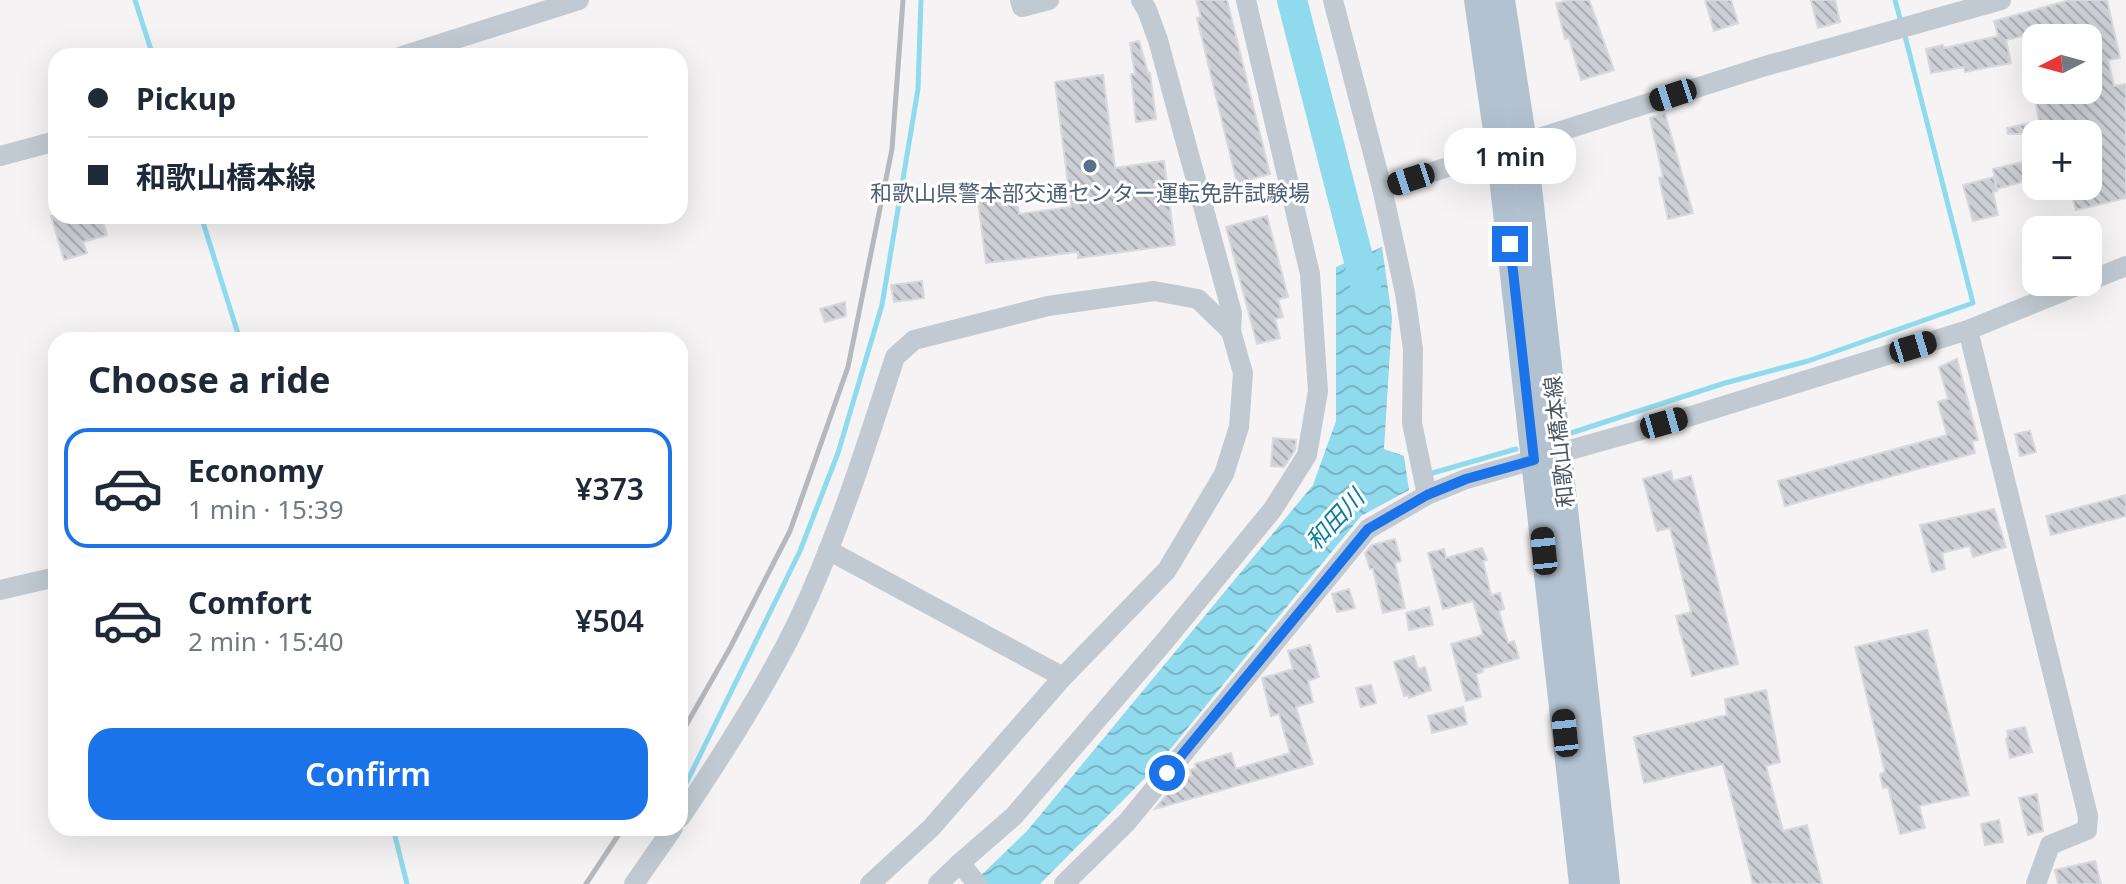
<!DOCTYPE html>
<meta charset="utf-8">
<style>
:root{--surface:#fff;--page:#f2f2f3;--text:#1f2937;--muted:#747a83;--line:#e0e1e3;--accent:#1a73e8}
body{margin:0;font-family:"Noto Sans","Noto Sans JP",sans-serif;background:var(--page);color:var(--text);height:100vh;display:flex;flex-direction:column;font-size:30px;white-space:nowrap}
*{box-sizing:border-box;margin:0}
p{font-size:26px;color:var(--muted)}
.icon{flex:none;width:44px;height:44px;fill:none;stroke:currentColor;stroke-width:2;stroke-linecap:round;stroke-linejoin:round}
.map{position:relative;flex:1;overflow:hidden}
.details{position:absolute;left:48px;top:332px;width:640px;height:504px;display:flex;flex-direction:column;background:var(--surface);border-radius:24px;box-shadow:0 8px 32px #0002}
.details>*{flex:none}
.guide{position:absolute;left:48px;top:48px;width:640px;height:176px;border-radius:24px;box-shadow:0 8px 32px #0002;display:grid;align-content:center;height:176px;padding:0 40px;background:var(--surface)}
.needle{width:52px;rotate:264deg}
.tools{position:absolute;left:2022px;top:24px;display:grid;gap:16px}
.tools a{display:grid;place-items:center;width:80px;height:80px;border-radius:16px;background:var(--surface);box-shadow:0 8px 32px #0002;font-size:40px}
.end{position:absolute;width:36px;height:36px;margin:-18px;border:10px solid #1a73e8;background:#fff;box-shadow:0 0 0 4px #fff}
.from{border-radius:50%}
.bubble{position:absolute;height:56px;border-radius:24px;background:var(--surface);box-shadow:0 8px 32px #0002;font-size:26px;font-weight:600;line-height:56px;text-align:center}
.car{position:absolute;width:24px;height:48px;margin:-24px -12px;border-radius:10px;box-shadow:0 0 6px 2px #0007;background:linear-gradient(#222 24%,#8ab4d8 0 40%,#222 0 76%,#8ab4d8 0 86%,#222 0)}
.guide b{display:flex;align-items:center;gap:28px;height:76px;font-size:30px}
.guide b+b{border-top:2px solid var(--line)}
.guide i{width:20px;height:20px;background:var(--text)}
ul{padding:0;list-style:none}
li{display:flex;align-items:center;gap:24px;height:120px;margin:0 16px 12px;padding:0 24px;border:4px solid transparent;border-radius:24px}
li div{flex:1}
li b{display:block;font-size:30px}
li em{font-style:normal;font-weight:600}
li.current{border-color:var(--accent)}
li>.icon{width:72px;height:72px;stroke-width:1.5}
h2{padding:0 40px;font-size:36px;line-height:96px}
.action{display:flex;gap:16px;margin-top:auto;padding:16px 40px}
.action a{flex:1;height:92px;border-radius:24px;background:var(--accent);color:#fff;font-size:32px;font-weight:600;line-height:92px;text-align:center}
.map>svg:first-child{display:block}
.water{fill:url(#water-waves)}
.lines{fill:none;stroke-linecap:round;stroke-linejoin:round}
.stream{stroke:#90daee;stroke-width:5}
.river{stroke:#90daee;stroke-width:30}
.building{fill:url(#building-back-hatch);stroke:#d7d9de;stroke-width:2}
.minor{stroke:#c1cad2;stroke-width:20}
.major{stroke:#b3c2d1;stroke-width:26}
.rail{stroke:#b5b8bd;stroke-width:5}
.route{stroke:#1a73e8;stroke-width:10}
.service-dot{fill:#5c6f8a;stroke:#fff;stroke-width:3}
.labels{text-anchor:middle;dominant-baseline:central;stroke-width:6;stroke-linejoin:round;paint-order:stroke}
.service-label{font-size:22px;fill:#4e5e75;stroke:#fff}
.street-label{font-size:22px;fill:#4a5661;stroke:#fff}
.water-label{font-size:24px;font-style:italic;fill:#0c7c9b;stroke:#fff}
</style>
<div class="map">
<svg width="2126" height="884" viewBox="0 0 2126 884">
<defs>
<pattern id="water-waves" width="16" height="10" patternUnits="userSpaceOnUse" patternTransform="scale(2)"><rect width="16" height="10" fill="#90daee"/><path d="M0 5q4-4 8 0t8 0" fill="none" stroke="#78b4c4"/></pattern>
<pattern id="building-back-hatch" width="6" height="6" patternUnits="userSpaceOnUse" patternTransform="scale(2)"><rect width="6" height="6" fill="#cdcfd5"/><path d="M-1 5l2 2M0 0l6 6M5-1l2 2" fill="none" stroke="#a8abb0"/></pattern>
</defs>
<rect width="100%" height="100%" fill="#f5f3f3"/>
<polygon class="water" points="1382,247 1392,318 1384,449 1404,456 1409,490 1361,516 1155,768 1040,884 972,884 1027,831 1313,485 1336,421 1336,267"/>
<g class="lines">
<g class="stream">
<polyline points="135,0 153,56"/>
<polyline points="1895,0 1901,22"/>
<polyline points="201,216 240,340"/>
<polyline points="1571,433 1725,383 1808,361 1973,303 1904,32"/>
<polyline points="1429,474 1516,449"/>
<polyline points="680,796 800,551 838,453 882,305 918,89 921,0"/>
<polyline points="393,828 407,884"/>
</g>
<polyline class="river" points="1292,0 1368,296"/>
</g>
<g class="building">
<polygon points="1196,0 1227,0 1270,174 1237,183 1197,18 1201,17"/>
<polygon points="1570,0 1589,0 1614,70 1581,80 1569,38 1565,39 1556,3"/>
<polygon points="1705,0 1731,0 1738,23 1714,31"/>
<polygon points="1811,0 1835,0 1840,22 1818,28"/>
<polygon points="2070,0 2107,0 2120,58 2108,60 2114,86 2126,84 2126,198 2076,210 2069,186 2088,186 2088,134 2008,134 2007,128 2039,121 2035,97 2094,87 2088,60 2088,38 2044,38 2042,32 2006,40 2011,63 1965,72 1964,67 1931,73 1926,49 1943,45 1944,48 1998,36 1994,21"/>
<polygon points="1139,41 1148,73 1150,73 1156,119 1136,122 1131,74 1135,74 1130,43"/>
<polygon points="1103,75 1115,168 1164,161 1175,245 1078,258 1078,252 986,263 978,201 1016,195 1019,214 1071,207 1055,82"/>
<polygon points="1665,114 1693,213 1668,219 1659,178 1663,177 1650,118"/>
<polygon points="2032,160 2036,178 1997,189 1993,169"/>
<polygon points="1994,177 1997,191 1993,192 1998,215 1973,221 1963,185"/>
<polygon points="51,216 101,216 107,235 83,242 87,253 64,260"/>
<polygon points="1267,216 1288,297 1278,299 1283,317 1275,319 1280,338 1257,344 1226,227"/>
<polygon points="922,281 924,298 894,302 891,285"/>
<polygon points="845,302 846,316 825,322 820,309"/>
<polygon points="1957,359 1978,440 1972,441 1975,453 1785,506 1778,481 1947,435 1938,402 1948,399 1939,367"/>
<polygon points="2030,431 2036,452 2020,456 2015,434"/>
<polygon points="1273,438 1296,440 1295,450 1284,467 1271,466"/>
<polygon points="1671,471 1673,481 1691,476 1738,664 1692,676 1676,616 1691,612 1670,528 1657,531 1643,479"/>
<polygon points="2126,495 2126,516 2051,535 2046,516"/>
<polygon points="1994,509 2006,547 1973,557 1970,546 1942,553 1945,569 1932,572 1920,525"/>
<polygon points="1395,539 1401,561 1395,563 1405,608 1383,613 1373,569 1370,569 1365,553 1372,545"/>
<polygon points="1482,548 1487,560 1483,561 1491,595 1500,593 1504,609 1499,611 1508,643 1514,641 1519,658 1482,669 1483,672 1476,674 1481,697 1466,701 1451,644 1483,635 1473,601 1443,609 1428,553 1444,549 1446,558"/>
<polygon points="1349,589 1355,608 1337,612 1332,594"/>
<polygon points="1429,607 1433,625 1409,630 1406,613"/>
<polygon points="1927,630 1969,795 1919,806 1925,828 1900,834 1888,787 1883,788 1880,774 1885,772 1855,647"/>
<polygon points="1310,645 1319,677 1308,681 1313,702 1296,707 1313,764 1155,809 1178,780 1192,776 1190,770 1196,768 1195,764 1231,753 1236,769 1290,753 1279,714 1271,716 1262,678 1293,669 1288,651"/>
<polygon points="1414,656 1418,669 1425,667 1431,690 1409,698 1408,695 1404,696 1394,662"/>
<polygon points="1371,685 1376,703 1361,707 1356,688"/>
<polygon points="1766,690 1780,762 1766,766 1783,831 1807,825 1822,884 1753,884 1723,764 1644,783 1634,737 1727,715 1725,699"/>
<polygon points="1463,707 1467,724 1432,733 1428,716"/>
<polygon points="2025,727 2032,752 2010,758 2006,739 2008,737 2007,731"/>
<polygon points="2037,794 2043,831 2028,835 2019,798"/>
<polygon points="1999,820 2003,842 1985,845 1981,824"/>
<polygon points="2095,861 2101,884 2058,884 2055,870"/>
</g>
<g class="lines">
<g class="minor">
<polyline points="1020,0 1022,7 1049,0"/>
<polyline points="1141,0 1147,10 1158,40 1232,313 1231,331"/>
<polyline points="1333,0 1382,188 1405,293 1413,349 1412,423 1427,495"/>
<polyline points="402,56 579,0"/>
<polyline points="0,156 56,141"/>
<polyline points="1382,188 1762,67 2001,0"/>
<polyline points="1968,330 2088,816 2087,830 2050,845 2036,884"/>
<polyline points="828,550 1063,677"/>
<polyline points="0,590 56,577"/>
<path d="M680,818c42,-62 83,-126 116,-193 41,-86 70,-178 99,-268l19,-17 134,-34 106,-15 44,8 33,32 12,42 -4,54 -15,47 -57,96 -104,107 -132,151 -61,56"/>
<polyline points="634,884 673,828"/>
<polyline points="938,884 960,863"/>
<polyline points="977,884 960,863 1014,816 1164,642 1273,509 1307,455 1318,391 1310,274 1246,0"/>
<polyline points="1064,884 1127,822 1368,529 1427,495 1466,479 1691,416 1968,330 2126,266"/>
</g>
<g class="major">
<polyline points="1477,0 1499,151 1582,884"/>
<polyline points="1502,0 1524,143 1607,884"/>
</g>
<g class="rail">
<polyline points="680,736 730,648 790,531 848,367 892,149 903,0"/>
<polyline points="586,884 623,828"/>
</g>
</g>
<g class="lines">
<polyline class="route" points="1167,773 1368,529 1427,495 1466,479 1534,460 1510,244"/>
</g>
<circle class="service-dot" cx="1090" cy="166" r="8"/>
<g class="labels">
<g class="service-label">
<text x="1090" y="192">和歌山県警本部交通センター運転免許試験場</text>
</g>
<g class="street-label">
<text transform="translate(1558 442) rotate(-96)">和歌山橋本線</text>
</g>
<g class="water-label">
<text transform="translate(1334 519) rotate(-47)">和田川</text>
</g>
</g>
</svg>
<div class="tools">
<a><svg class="needle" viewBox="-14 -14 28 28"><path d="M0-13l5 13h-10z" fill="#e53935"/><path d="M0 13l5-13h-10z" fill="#747a83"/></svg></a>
<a>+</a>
<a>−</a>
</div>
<i class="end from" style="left:1167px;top:773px"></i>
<i class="end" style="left:1510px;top:244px"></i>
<div class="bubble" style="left:1444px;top:128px;width:132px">1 min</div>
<i class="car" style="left:1673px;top:95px;rotate:252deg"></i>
<i class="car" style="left:1411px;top:179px;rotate:252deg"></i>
<i class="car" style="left:1913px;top:347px;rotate:73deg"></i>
<i class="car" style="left:1664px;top:423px;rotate:74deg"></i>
<i class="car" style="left:1544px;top:551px;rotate:354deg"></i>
<i class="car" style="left:1565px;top:733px;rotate:354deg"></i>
<div class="guide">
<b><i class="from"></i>Pickup</b>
<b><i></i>和歌山橋本線</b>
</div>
<section class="details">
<h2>Choose a ride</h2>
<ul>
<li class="current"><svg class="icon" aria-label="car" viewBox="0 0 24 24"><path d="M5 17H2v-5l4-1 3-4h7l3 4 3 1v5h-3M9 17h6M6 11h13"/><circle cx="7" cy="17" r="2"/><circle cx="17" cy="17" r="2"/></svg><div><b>Economy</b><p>1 min · 15:39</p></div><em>¥373</em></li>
<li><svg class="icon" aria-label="car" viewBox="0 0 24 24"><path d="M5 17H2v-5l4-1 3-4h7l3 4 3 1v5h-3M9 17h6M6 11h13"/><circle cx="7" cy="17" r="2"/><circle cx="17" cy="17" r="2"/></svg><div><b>Comfort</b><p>2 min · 15:40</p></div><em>¥504</em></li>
</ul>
<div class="action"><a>Confirm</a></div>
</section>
</div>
